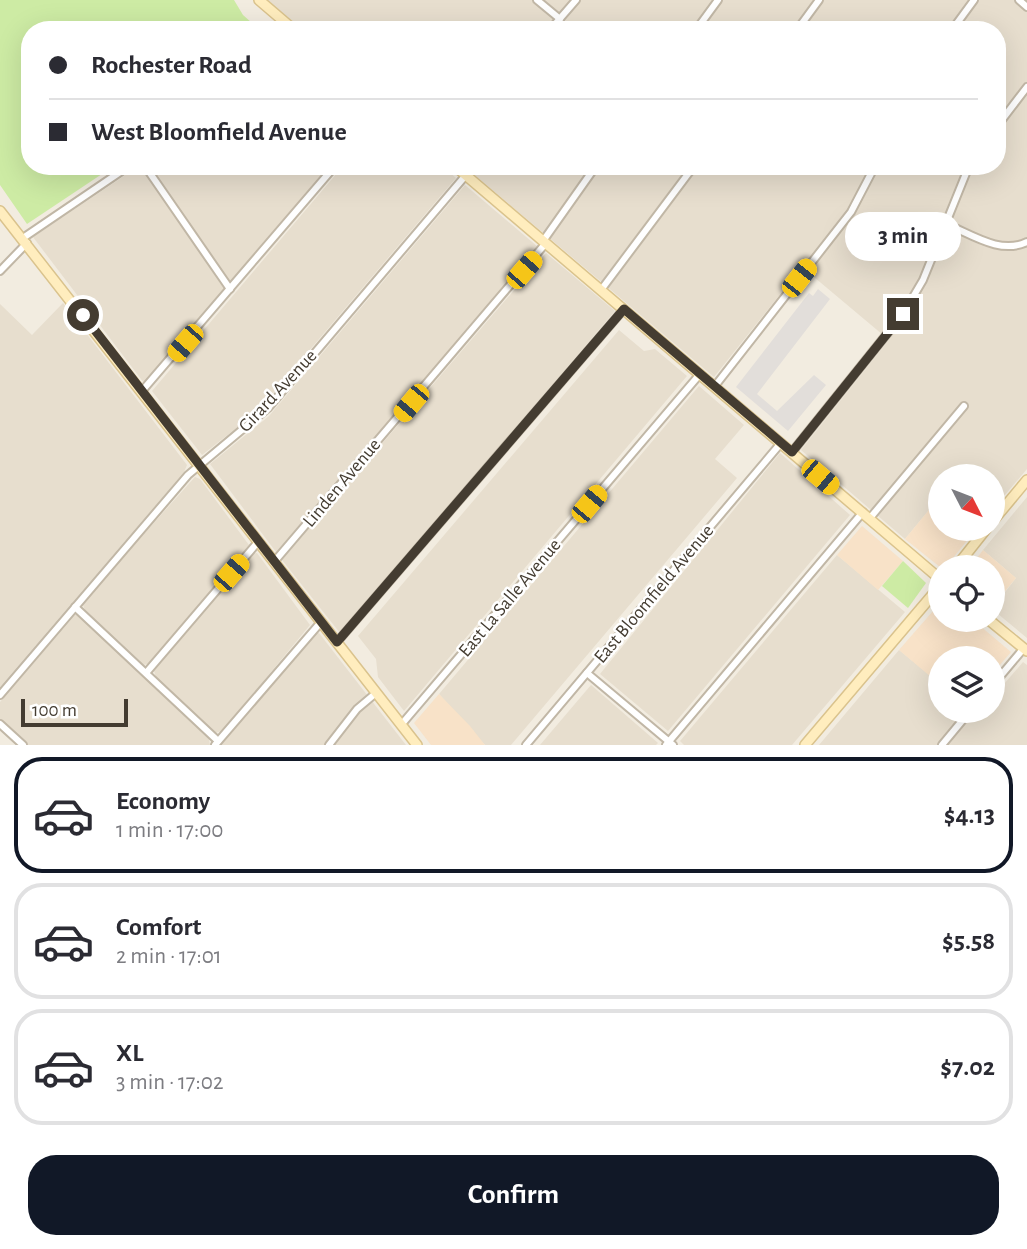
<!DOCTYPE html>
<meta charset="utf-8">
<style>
:root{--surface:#fff;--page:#f2f2f3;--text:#2b2b33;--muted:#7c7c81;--line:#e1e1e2;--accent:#111827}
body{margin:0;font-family:"Alegreya Sans",sans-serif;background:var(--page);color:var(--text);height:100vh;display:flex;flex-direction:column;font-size:26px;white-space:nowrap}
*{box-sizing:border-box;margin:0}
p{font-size:23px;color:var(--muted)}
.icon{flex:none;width:38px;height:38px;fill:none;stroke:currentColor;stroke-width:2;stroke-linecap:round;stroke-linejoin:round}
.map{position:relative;height:745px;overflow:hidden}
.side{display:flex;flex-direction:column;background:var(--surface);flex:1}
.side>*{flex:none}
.hud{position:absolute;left:21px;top:21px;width:985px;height:154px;border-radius:28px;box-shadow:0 7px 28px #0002;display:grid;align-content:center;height:154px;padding:0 28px;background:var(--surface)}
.needle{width:46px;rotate:132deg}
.fabs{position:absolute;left:928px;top:464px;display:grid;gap:14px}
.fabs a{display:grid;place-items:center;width:77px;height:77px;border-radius:50%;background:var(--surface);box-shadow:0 7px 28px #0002;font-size:35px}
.scale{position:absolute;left:21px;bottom:18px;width:107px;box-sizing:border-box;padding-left:7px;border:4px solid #443c31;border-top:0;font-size:19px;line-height:24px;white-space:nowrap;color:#443c31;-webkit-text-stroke:5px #fff;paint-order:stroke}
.end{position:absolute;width:32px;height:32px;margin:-16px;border:9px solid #443c31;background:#fff;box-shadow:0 0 0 4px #fff}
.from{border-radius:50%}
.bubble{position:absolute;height:49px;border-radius:24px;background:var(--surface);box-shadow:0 7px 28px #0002;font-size:23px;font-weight:600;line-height:49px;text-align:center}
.car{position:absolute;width:21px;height:42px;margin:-21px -10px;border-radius:9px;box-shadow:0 0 5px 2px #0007;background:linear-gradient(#f5c518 24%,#345 0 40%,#f5c518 0 76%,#345 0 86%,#f5c518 0)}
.hud b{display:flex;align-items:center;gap:24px;height:66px;font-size:26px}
.hud b+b{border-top:2px solid var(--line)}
.hud i{width:18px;height:18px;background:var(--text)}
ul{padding:12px 0 0;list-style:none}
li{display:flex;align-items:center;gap:21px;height:116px;margin:0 14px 10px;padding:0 14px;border:4px solid var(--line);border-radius:28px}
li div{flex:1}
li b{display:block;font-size:26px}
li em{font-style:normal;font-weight:600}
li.active{border-color:var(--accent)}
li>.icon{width:63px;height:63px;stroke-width:1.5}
.primary-button{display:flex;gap:14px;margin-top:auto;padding:14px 28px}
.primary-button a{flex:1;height:80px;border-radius:28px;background:var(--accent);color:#fff;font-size:28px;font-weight:600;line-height:80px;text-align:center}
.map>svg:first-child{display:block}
.residential{fill:#e7dece}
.commercial{fill:#f8e2c8}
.green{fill:#cdeba4}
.parking{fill:#e2deda}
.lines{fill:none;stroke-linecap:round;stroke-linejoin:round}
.minor-casing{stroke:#c1b7a6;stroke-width:10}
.secondary-casing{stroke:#dac38d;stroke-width:12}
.minor{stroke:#fff;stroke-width:6}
.secondary{stroke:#ffedbe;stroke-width:9}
.route{stroke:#443c31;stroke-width:9}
.labels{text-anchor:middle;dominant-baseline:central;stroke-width:5;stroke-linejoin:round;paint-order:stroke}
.street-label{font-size:19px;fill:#443c31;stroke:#fff}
</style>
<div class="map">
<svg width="1027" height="745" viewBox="0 0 1027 745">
<rect width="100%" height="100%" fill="#f2ece0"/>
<g class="residential">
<polygon points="267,0 1027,0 1027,469 992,510 992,476 940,476 940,511 933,505 905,539 801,450 889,340 802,267 714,377 464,166 998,166 998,30 303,30"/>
<polygon points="139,166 144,166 224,289 144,383 33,237"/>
<polygon points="150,166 329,166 229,283"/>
<polygon points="343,166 442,166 456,178 257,412 202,455 152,391"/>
<polygon points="465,185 538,247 276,552 210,464 269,416"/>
<polygon points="546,253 615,311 340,633 282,560"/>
<polygon points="63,303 187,465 184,472 0,687 0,304 32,335"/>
<polygon points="619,330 644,351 655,349 687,376 404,711 378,677 376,659 358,636"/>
<polygon points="699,386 744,425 715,459 737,478 511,745 485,745 439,694"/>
<polygon points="780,453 850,515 668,731 600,674"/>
<polygon points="195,477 200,479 249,545 149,664 142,665 85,610 82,603"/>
<polygon points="1027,497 1027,638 992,609 1016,578 983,550"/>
<polygon points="257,553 310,625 222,731 215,733 156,677 154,671 252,554"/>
<polygon points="837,555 905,612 792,745 684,745 680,741"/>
<polygon points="76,614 209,739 210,745 28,745 0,719 0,702"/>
<polygon points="319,633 406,745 221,745 314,634"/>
<polygon points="899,650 931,676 940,667 940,710 992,710 992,698 1023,662 1027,665 1027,745 819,745"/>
<polygon points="591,685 658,743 656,745 540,745"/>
</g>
<g class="commercial">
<polygon points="933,505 940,511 940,528 960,529 970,537 947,565 940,567 905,539"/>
<polygon points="862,526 903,561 878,590 837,555"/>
<polygon points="983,550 1016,578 992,607 992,567 970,567"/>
<polygon points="940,603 940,620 973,620 1011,652 992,674 992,658 940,658 940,667 931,677 899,650"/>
<polygon points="439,694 470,726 485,745 431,745 414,723"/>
</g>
<g class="green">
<polygon points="0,0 234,0 243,15 260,30 30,30 30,166 114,166 27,224 0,185"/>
<polygon points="903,561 926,583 908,608 882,586"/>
</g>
<polygon class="parking" points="818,289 830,299 757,394 777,411 814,375 826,385 788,431 736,387 809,293 813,296"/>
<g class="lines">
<g class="minor-casing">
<g id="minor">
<polyline points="537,0 560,19"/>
<polyline points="1019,0 1027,7"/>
<polyline points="550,30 576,0"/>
<polyline points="696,30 718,0"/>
<polyline points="797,30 819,0"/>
<polyline points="952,30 974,0"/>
<polyline points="998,125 1027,87"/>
<polyline points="145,166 230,289"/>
<path d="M946,224c25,10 54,31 81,18"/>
<polyline points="23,238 129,166"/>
<polyline points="543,241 596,166"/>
<polyline points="0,271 27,243"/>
<polyline points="601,290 694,166"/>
<polyline points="715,386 851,212 875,166"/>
<polyline points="142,391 335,166"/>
<polyline points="792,452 903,314 923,280 969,166"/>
<polyline points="870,518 964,406"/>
<polyline points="274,562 546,243"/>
<polyline points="75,607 218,741"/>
<polyline points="337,642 624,309"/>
<polyline points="146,673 258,542"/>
<polyline points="587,673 673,745"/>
<polyline points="992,686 1024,648"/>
<polyline points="0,695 188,475 268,408 466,175"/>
<polyline points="0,724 23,745"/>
<polyline points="401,725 700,374"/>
<polyline points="215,745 321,622"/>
<polyline points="329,745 357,709 376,693"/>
<polyline points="526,745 781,443"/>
<polyline points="666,745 863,512"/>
<polyline points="942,745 971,710"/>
</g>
</g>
<g class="secondary-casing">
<g id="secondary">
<polyline points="259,0 294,30"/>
<polyline points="455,166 940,579"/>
<polyline points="0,211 417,745"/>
<polyline points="992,522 1027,480"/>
<polyline points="956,567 987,528"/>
<polyline points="989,620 1027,651"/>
<polyline points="805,745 940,586"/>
</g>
</g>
<use href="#minor" class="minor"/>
<use href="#secondary" class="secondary"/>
</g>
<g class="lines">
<polyline class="route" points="83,315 337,642 624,309 792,452 903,314"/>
</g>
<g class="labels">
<g class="street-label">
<text transform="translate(278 391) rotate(-47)">Girard Avenue</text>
<text transform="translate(342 483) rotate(-50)">Linden Avenue</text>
<text transform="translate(654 594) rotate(-50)">East Bloomfield Avenue</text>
<text transform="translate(510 598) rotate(-50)">East La Salle Avenue</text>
</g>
</g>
</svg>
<div class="fabs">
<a><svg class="needle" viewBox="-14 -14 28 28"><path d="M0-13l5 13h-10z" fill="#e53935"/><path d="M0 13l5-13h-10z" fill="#7c7c81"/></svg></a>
<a><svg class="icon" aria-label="locate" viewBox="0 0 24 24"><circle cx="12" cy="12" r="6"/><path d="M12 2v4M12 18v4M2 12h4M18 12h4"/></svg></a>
<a><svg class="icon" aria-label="layers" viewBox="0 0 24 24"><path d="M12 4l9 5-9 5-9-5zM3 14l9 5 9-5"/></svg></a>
</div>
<div class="scale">100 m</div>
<i class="end from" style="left:83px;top:315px"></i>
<i class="end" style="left:903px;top:314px"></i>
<div class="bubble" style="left:845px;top:212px;width:116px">3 min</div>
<i class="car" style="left:524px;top:270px;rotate:41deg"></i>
<i class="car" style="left:799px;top:278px;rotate:38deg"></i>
<i class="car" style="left:185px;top:343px;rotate:221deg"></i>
<i class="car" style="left:411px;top:403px;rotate:220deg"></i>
<i class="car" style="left:820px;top:477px;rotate:130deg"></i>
<i class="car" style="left:589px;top:504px;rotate:40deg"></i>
<i class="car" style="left:231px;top:573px;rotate:41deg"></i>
<div class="hud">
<b><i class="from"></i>Rochester Road</b>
<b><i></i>West Bloomfield Avenue</b>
</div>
</div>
<section class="side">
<ul>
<li class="active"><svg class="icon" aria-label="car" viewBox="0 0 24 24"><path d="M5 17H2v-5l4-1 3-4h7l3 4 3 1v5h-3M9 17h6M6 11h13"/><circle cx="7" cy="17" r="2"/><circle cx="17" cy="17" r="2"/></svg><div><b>Economy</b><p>1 min · 17:00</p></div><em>$4.13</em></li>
<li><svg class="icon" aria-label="car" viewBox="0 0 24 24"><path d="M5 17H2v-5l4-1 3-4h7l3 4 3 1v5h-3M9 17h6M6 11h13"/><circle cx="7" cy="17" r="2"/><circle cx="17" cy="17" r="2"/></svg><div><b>Comfort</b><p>2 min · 17:01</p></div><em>$5.58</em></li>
<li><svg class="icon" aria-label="car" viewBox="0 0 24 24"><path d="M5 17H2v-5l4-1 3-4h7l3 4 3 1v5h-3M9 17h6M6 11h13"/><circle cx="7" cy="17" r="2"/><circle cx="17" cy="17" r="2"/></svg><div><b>XL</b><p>3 min · 17:02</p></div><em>$7.02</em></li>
</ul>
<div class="primary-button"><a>Confirm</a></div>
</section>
